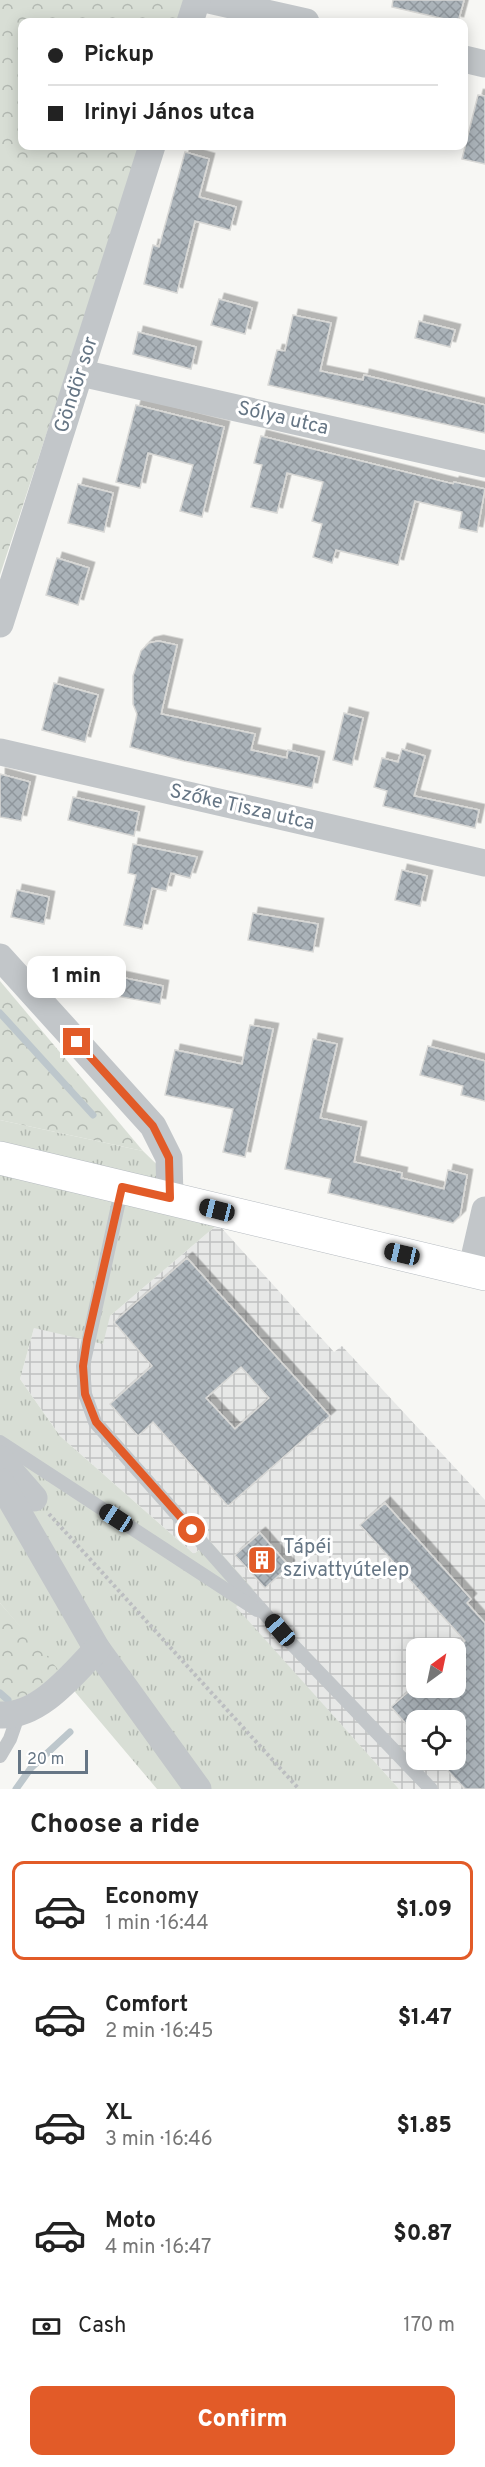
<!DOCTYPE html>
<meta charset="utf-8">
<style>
:root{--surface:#fff;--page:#f6f6f6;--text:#222;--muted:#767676;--line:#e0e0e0;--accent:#e25b28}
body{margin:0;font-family:Overpass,sans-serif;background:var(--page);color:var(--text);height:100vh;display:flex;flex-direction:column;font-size:22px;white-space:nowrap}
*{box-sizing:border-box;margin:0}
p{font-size:20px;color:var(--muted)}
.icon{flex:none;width:33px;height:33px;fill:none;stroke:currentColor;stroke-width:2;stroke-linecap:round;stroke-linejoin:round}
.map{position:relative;height:1789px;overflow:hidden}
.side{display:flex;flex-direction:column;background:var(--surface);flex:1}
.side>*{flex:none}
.banner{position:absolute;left:18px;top:18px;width:450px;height:132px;border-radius:12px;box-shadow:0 3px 15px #0003;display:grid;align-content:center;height:132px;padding:0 30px;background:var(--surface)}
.needle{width:39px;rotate:33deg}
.fabs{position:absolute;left:406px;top:1638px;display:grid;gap:12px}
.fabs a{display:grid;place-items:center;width:60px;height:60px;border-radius:12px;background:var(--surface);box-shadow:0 3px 15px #0003;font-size:30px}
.scale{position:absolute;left:18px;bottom:15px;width:70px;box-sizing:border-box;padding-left:6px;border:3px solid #667685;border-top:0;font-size:16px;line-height:21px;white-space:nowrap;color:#667685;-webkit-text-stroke:4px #fff;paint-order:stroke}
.end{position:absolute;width:27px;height:27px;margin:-14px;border:8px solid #e25b28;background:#fff;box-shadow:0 0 0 3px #fff}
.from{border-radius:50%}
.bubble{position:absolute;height:42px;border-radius:12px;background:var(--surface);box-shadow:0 3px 15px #0003;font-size:20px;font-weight:800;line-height:42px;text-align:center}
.car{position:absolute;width:18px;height:36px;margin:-18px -9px;border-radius:8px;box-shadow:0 0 4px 2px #0007;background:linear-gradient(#222 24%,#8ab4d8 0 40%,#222 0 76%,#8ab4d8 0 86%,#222 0)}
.banner b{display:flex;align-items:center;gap:21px;height:57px;font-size:22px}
.banner b+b{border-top:2px solid var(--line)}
.banner i{width:15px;height:15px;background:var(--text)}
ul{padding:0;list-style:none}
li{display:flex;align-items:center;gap:18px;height:99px;margin:0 12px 9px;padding:0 18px;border:3px solid transparent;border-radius:12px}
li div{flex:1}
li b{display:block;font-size:22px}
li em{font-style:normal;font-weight:800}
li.active{border-color:var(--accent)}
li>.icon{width:54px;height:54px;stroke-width:1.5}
h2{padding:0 30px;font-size:27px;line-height:72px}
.pay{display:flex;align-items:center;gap:15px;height:66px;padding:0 30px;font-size:22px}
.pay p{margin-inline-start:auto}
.cta{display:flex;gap:12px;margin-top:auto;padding:12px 30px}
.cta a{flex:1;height:69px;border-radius:12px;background:var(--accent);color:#fff;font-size:24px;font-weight:800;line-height:69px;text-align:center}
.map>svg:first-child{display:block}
.industrial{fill:url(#industrial-grid);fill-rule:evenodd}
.grass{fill:url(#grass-tufts)}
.forest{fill:url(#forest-crowns)}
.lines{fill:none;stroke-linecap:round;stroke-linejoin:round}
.stream{stroke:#bdc7cc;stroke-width:7}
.building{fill:url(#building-cross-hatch);stroke:#d8d8d6;stroke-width:1.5;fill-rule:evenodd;filter:url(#shadow)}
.secondary-casing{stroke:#b6bbc0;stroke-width:34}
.path{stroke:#bcbec1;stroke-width:4;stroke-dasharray:3 3;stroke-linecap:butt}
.service{stroke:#c2c6c9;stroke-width:14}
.minor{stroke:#c2c6c9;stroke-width:27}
.secondary{stroke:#fff;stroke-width:33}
.route{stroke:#e25b28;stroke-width:8}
.labels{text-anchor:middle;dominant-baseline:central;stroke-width:6;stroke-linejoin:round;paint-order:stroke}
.street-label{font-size:20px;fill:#667685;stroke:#fff}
.poi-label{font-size:20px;fill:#667685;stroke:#fff;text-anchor:start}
</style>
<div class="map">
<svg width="485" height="1789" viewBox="0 0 485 1789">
<defs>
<pattern id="industrial-grid" width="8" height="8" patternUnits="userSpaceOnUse" patternTransform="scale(1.5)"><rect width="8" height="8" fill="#e7e8e7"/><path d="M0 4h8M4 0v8" fill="none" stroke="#bfc1c1"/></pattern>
<pattern id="grass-tufts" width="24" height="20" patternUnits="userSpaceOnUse" patternTransform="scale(1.5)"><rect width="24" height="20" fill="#d8ded5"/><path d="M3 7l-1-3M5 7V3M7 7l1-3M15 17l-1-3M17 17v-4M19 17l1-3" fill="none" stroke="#b3b9b2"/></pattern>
<pattern id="forest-crowns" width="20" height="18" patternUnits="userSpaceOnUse" patternTransform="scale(1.5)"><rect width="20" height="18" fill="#d8ded5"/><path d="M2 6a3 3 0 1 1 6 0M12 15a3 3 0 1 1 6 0" fill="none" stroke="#b3b9b2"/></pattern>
<pattern id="building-cross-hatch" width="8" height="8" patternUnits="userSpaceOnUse" patternTransform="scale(1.5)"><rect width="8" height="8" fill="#abb3b9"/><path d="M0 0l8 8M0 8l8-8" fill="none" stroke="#8f969c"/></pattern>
<filter id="shadow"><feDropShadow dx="5.5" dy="-5.5" stdDeviation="0" flood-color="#0004"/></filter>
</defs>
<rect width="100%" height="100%" fill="#f7f7f4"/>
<path class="industrial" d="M218,1224l116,128 8,-6 143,154v289h-86l-164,-182 -25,-66 -16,13 -134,-118 -40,-57 14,-51 76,-12zM417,1648h39v40h-39zM417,1720h39v40h-39z"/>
<polygon class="grass" points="0,1120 143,1151 218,1224 110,1316 103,1344 34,1328 20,1379 60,1436 194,1554 210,1541 254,1590 236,1607 399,1789 157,1789 0,1603"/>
<g class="forest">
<polygon points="0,0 189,0 181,22 22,22 22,146 141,146 0,575"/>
<polygon points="0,981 143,1151 0,1120"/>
<polygon points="0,1603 63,1675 0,1710"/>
</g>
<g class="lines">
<g class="stream">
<polyline points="0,1013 93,1115"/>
<polyline points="0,1693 8,1700"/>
<polyline points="16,1789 31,1768 70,1732"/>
</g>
</g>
<g class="building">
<polygon points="393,0 464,0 458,22 392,7"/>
<polygon points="478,95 485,96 485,164 462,159"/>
<polygon points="185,152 209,159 199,197 236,207 230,230 195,221 177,293 144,284 153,245 159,247"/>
<polygon points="219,299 252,308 245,334 211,325"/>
<polygon points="293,315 331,323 320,371 363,380 364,375 485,405 485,433 268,385 277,350 285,351"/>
<polygon points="419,321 455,330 450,347 415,338"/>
<polygon points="138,332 196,347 191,369 133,354"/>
<polygon points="136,405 224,427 202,517 180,511 193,465 148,453 140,488 116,482"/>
<polygon points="261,436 453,484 454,482 485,489 477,532 459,528 462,512 415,501 398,565 336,550 332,563 313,557 322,524 312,521 323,482 287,473 277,513 251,507 262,465 254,463"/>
<polygon points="78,484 113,493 104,532 68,523"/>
<polygon points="57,558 89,568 78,605 46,595"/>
<polygon points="158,641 177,645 161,714 255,734 251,750 287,758 288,750 319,757 312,788 184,761 130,747 137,714 133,704 133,676 141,651 149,643"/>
<polygon points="54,683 98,695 85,742 42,730"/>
<polygon points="344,713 363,718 352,765 333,760"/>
<polygon points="402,749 425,756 414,796 479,810 475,828 383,806 387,791 374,787 382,758 398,762"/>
<polygon points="0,774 30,782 21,821 0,817"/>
<polygon points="73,797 139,812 134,836 68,820"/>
<polygon points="133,844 197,857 190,878 171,873 166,891 152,888 142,929 124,925 136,875 128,873"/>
<polygon points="402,870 427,876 420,906 395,900"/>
<polygon points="17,890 49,897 44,924 11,917"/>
<polygon points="253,913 318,924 313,952 248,940"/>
<polygon points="120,977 163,986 160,1004 116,996"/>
<polygon points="250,1025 273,1029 245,1157 223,1152 233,1109 165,1095 175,1050 242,1064"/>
<polygon points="313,1039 337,1044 320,1118 361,1127 354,1162 402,1173 401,1178 444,1189 448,1170 467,1175 460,1216 453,1223 328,1193 331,1179 285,1169"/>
<polygon points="428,1046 485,1061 485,1101 461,1095 463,1086 420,1075"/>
<path d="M187,1258l143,158 -102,90 -75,-84 -15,14 -28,-32 42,-38 -38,-44zM241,1367l28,31 -34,31 -29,-31z"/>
<polygon points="385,1503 471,1599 467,1603 485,1623 485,1789 465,1789 438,1760 456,1760 456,1720 417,1720 417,1736 391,1707 413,1688 456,1688 456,1649 465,1641 360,1525"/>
<polygon points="260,1533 289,1566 265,1588 235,1555"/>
</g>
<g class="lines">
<g class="secondary-casing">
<polyline id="secondary" points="0,1158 485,1274"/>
</g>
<polyline class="path" points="49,1514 299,1789"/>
<g class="service">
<polyline points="122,1187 83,1366 85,1394 95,1422 289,1641 431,1789"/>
<polyline points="0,1442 257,1610"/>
<polyline points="0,1756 10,1739 19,1713"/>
</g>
<g class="minor">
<polyline points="209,0 306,22"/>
<polyline points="190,22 197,0"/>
<polyline points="464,59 485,64"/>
<polyline points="81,373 485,464"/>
<polyline points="0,624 152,146"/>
<polyline points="0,752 485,863"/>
<polyline points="0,957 153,1126 169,1158 170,1198"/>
<polyline points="471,1271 485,1210"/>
<polyline points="0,1459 34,1498"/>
<polyline points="0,1481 97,1649 198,1789"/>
<path d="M0,1715c39,2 72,-40 97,-66"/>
</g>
<use href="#secondary" class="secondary"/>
</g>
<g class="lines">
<polyline class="route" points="77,1042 153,1126 169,1158 170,1198 122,1187 87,1340 83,1366 85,1394 96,1422 192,1530"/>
</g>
<defs>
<g id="building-square" transform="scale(1.5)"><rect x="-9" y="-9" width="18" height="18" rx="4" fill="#e25b28" stroke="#fff"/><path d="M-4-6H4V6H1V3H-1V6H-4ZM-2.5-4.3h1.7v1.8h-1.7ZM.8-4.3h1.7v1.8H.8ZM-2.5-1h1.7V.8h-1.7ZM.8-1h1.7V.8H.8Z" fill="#fff"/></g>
</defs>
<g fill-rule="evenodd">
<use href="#building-square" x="262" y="1560"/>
</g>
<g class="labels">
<g class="street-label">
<text transform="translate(77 385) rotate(-72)">Göndör sor</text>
<text transform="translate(283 419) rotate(13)">Sólya utca</text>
<text transform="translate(242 808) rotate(13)">Szőke Tisza utca</text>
</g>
<g class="poi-label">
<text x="283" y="1548">Tápéi<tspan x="283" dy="23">szivattyútelep</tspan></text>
</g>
</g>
</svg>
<div class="fabs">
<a><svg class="needle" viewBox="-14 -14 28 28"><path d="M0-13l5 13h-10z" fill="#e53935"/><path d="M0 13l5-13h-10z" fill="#767676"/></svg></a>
<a><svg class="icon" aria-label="locate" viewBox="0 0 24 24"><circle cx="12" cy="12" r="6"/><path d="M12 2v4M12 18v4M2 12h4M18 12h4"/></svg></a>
</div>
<div class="scale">20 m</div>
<i class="end from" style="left:192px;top:1530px"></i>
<i class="end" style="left:77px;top:1042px"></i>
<div class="bubble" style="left:27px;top:956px;width:99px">1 min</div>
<i class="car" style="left:217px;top:1210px;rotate:284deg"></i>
<i class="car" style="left:402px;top:1254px;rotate:283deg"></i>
<i class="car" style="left:116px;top:1518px;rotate:303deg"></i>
<i class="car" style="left:280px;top:1630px;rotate:319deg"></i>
<div class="banner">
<b><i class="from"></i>Pickup</b>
<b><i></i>Irinyi János utca</b>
</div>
</div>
<section class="side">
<h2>Choose a ride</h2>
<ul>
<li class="active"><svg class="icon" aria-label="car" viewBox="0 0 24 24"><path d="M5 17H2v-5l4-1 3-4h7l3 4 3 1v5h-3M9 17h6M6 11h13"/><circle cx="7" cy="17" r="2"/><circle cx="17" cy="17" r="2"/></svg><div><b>Economy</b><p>1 min · 16:44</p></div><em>$1.09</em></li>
<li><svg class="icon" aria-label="car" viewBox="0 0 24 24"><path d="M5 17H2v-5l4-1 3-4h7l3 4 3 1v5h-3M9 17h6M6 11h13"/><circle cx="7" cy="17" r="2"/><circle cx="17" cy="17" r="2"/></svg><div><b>Comfort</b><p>2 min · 16:45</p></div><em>$1.47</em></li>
<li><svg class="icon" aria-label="car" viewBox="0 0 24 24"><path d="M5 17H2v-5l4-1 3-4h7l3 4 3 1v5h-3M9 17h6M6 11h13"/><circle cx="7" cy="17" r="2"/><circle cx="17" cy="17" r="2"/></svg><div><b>XL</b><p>3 min · 16:46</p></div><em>$1.85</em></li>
<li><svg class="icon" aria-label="car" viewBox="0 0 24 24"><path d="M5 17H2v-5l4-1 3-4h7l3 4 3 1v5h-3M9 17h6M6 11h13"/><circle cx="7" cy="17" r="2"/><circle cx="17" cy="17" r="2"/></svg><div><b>Moto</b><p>4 min · 16:47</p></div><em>$0.87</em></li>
</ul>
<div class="pay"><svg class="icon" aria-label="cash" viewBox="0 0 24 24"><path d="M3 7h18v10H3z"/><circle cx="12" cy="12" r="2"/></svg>Cash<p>170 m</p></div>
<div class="cta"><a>Confirm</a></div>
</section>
